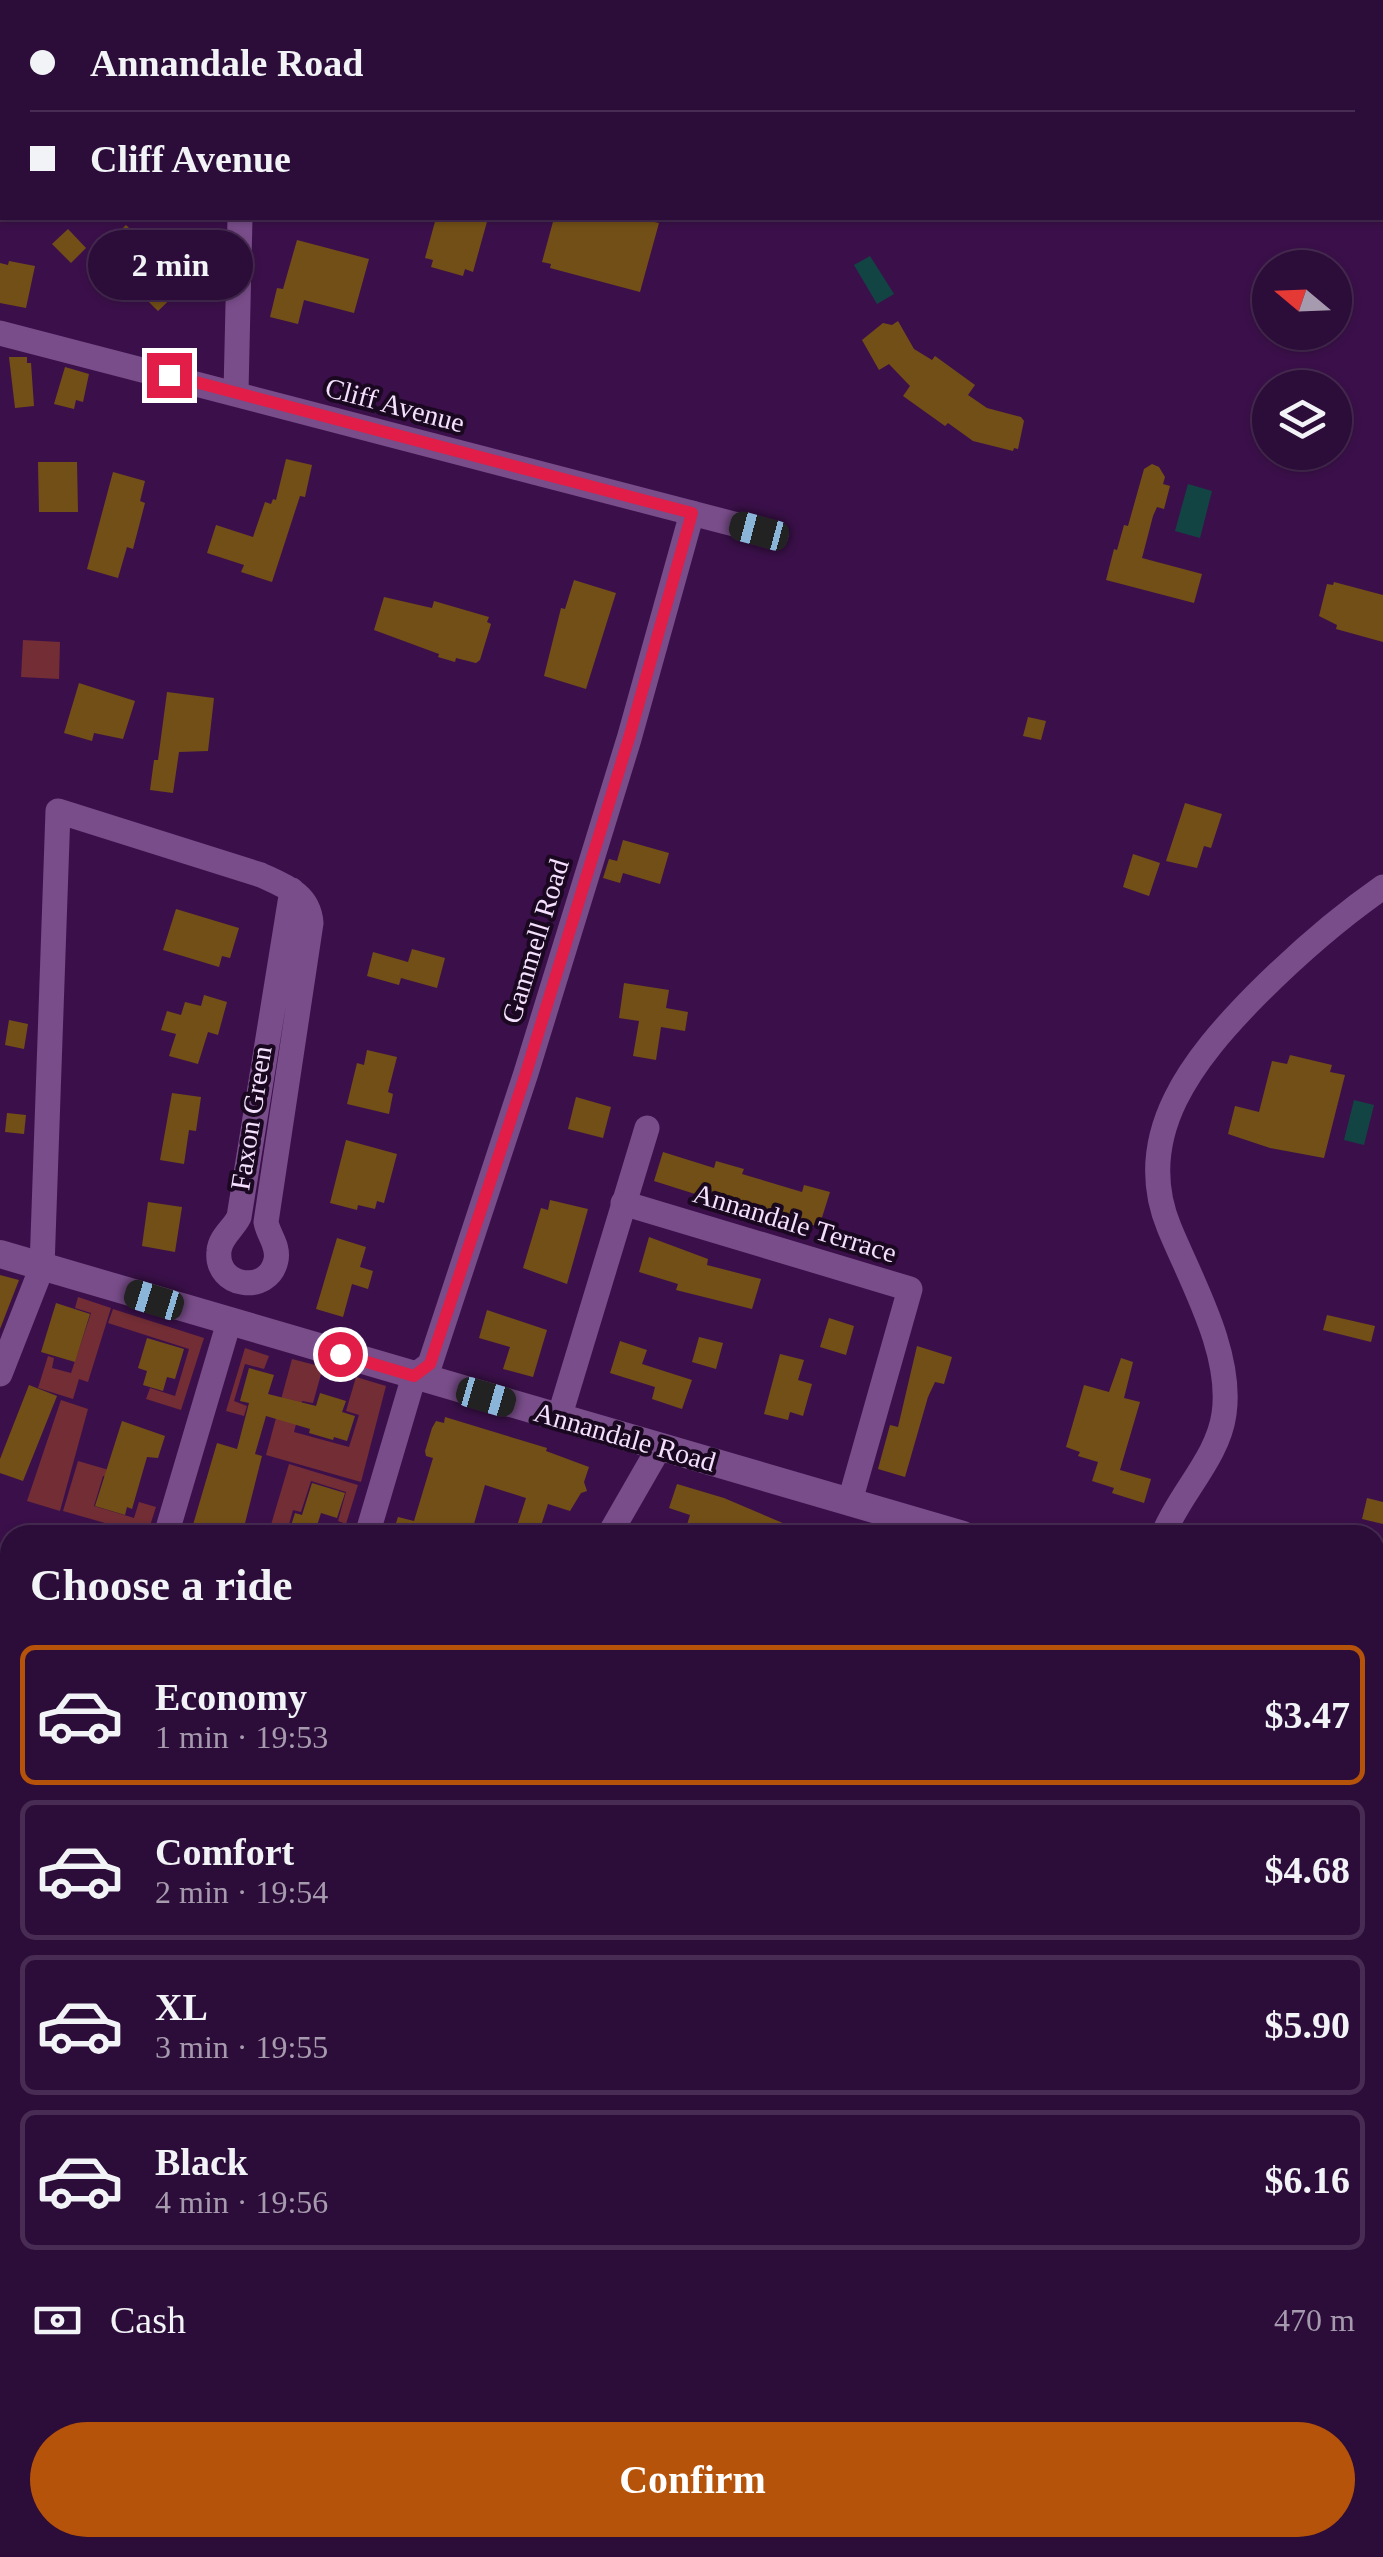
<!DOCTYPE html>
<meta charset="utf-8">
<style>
:root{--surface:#2c0c38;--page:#341540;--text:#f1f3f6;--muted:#a69bae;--line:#482c53;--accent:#b45309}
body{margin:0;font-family:"Times New Roman",serif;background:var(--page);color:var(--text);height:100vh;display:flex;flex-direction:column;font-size:38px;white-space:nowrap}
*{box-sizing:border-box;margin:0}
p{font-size:32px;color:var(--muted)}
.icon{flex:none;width:55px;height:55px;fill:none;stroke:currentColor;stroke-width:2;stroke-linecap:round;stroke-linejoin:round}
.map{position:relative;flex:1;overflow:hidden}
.sheet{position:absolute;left:0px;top:1525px;width:1385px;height:1032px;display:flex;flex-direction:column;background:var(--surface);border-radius:30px 30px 0 0;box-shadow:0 2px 8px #0004,0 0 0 2px var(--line)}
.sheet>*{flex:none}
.guide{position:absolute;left:0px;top:0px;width:1385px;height:220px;box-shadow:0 2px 8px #0004,0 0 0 2px var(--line);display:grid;align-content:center;height:220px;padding:0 30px;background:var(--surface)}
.needle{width:65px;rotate:289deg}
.tools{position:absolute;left:1252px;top:250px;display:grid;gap:20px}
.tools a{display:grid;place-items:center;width:100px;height:100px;border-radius:50%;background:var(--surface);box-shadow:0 2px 8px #0004,0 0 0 2px var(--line);font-size:50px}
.end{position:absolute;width:45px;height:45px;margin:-22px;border:12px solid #e11d48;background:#fff;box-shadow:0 0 0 5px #fff}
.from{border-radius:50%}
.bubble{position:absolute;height:70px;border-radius:35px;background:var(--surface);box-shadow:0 2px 8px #0004,0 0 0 2px var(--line);font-size:32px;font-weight:600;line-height:70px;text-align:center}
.car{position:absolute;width:30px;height:60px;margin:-30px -15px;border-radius:12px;box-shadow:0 0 8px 2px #0007;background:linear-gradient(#222 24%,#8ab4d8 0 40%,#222 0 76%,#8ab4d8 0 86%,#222 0)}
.guide b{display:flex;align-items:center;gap:35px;height:95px;font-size:38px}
.guide b+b{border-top:2px solid var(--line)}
.guide i{width:25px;height:25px;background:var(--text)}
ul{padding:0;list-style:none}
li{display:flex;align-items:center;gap:30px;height:140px;margin:0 20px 15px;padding:0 10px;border:5px solid var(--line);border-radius:15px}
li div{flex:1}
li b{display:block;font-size:38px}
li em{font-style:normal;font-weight:600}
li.selected{border-color:var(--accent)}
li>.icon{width:90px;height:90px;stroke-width:1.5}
h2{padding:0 30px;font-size:45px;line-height:120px}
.pay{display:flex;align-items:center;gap:25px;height:110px;padding:0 30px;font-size:38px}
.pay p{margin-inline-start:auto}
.action{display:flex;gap:20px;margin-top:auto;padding:20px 30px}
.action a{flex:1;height:115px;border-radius:60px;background:var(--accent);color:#fff;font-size:40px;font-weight:600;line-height:115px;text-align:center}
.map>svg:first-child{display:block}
.green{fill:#722d35}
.water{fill:#124444}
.building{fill:#724f16}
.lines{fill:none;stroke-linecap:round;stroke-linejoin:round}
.minor{stroke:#794d8a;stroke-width:25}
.tertiary{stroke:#794d8a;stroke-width:28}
.route{stroke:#e11d48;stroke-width:12}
.labels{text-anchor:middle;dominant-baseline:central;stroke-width:8;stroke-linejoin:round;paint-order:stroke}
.street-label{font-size:28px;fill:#f4e0fc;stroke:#190820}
</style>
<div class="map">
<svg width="1383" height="2557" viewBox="0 0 1383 2557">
<rect width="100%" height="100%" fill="#3b104a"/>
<g class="green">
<polygon points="23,640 60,642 59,679 21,677"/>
<polygon points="78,1297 111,1308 88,1382 79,1379 73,1399 38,1388 48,1356 54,1358 52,1368 71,1373 91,1313 75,1308"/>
<polygon points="113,1309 204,1338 181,1410 146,1399 150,1388 175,1396 189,1349 108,1323"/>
<polygon points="245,1348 269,1356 264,1369 245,1364 234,1401 247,1406 244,1416 226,1411"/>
<polygon points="292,1359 323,1367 313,1403 302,1401 294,1432 349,1447 359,1415 346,1411 356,1377 386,1386 361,1482 266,1455"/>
<polygon points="61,1400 88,1409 60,1511 27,1501"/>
<polygon points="78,1461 140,1479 138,1486 103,1476 94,1506 134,1518 139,1502 156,1507 147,1535 63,1511"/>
<polygon points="289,1464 358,1485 346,1524 338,1521 346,1492 311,1481 301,1512 293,1510 286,1535 268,1535"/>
</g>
<g class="water">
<polygon points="1065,0 1383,0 1383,151 1382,2"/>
<polygon points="870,256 894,294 877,304 854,265"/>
<polygon points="1188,484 1212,491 1200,538 1175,531"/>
<polygon points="1354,1100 1374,1105 1364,1145 1344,1140"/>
</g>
<g class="building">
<polygon points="436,218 488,218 473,272 465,269 463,276 431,267 433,260 425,258"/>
<polygon points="554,218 637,218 659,223 640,292 550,268 551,264 542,262"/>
<polygon points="126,225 142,241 137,246 183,287 158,311 98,252"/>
<polygon points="68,229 86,248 71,263 52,244"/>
<polygon points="297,240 369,259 354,313 304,300 298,324 270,317 277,288 283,289"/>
<polygon points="9,261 35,266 26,308 0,303 0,263 8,265"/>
<polygon points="898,321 914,349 932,360 935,356 975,385 968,395 987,408 1021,417 1024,421 1018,449 1014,448 1013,451 973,441 948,423 945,426 903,396 910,386 889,364 879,370 862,340 883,323 892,325"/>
<polygon points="9,357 27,357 27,363 31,363 34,406 15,408"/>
<polygon points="65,367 89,374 83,402 76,400 74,409 54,404"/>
<polygon points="286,459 312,465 305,497 300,496 272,582 241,572 244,565 207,553 216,525 253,537 265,502 271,504 273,499 276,500"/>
<polygon points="38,462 77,462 78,512 39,512"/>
<polygon points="1152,464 1159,467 1165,477 1163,484 1170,486 1164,509 1157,507 1153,516 1142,558 1202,574 1194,603 1106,580 1114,549 1117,550 1124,525 1128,526 1144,469"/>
<polygon points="113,472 145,481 140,501 145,503 133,549 127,547 118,578 87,569"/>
<polygon points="574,580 616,593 586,689 544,676 561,608 565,609"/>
<polygon points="1334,582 1383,595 1383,642 1336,629 1337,625 1319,616 1327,584 1333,585"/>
<polygon points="384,597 432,608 434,601 489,617 487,622 491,624 480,660 476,663 456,658 455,662 438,657 439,654 374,630"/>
<polygon points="79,683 135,701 123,739 94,733 92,741 64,733"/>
<polygon points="167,692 214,698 208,751 179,752 173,793 150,790 154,760 158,760"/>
<polygon points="1028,717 1046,721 1041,740 1023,736"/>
<polygon points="1185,803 1222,814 1211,848 1204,846 1197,868 1166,861"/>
<polygon points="623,840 669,853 660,884 623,873 620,883 603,878 609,859 617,861"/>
<polygon points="1133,854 1160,863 1149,896 1123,887"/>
<polygon points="176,909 239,928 230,958 222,956 219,967 163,950"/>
<polygon points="412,949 445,958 437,988 401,978 399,985 367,976 373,952 408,962"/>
<polygon points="624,983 669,990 666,1008 688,1012 685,1031 661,1027 656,1060 633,1056 639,1021 619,1018"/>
<polygon points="204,995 227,1002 218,1035 208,1032 198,1064 169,1056 176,1034 161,1030 167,1011 181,1015 185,1002 201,1006"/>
<polygon points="9,1020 28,1024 24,1049 5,1045"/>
<polygon points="367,1050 397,1057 388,1092 393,1094 389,1114 347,1104 357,1063 364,1065"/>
<polygon points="1290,1055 1332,1065 1330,1072 1345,1075 1324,1158 1270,1148 1228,1134 1235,1106 1259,1112 1272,1061 1287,1064"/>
<polygon points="172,1093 201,1097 196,1131 189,1130 184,1164 160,1160"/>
<polygon points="576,1097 611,1107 603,1138 568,1129"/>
<polygon points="7,1113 26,1115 24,1134 5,1132"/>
<polygon points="346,1140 397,1154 384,1203 377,1201 375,1209 358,1205 357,1210 330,1203"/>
<polygon points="663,1152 714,1168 716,1161 744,1169 742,1174 802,1192 804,1185 830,1192 819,1227 734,1201 733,1206 654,1181"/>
<polygon points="550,1200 588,1209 567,1284 523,1268 541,1208 548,1210"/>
<polygon points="148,1202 182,1207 175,1252 142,1246"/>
<polygon points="649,1237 708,1259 707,1265 761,1279 752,1309 676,1290 678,1284 639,1272"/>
<polygon points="337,1238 366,1247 360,1267 373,1271 368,1289 352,1284 343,1317 316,1309"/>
<polygon points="0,1275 19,1280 0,1329"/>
<polygon points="56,1303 90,1314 75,1362 41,1352"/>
<polygon points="487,1310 547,1330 533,1377 503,1369 510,1347 479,1338"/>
<polygon points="1327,1315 1375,1326 1371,1342 1323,1330"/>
<polygon points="829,1318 854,1326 846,1355 820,1347"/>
<polygon points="699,1337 723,1343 716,1369 692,1362"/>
<polygon points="147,1338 184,1349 175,1379 167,1377 163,1391 143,1385 147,1371 138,1368"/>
<polygon points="620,1341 647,1350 642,1364 692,1380 682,1409 652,1399 655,1387 610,1373"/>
<polygon points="917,1346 952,1357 944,1384 935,1382 928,1397 905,1477 878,1469 890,1425 898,1427"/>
<polygon points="780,1354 804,1360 798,1380 812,1384 803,1416 790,1412 788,1420 764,1414"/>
<polygon points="1121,1358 1133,1362 1124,1398 1140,1402 1120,1470 1151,1479 1144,1503 1112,1493 1114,1488 1092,1481 1098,1462 1078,1456 1080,1452 1066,1447 1084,1385 1109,1392"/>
<polygon points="249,1368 274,1375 268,1394 316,1406 320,1393 346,1401 342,1412 355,1416 347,1441 334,1437 333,1440 309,1433 310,1429 266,1416 255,1454 262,1456 242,1535 190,1535 217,1443 237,1449 249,1403 240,1401"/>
<polygon points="29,1385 57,1396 23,1481 0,1473 0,1459"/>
<polygon points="445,1417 547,1448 546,1451 589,1467 584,1482 587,1491 581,1493 570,1511 548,1504 538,1535 516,1529 526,1498 485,1485 472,1531 445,1524 444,1535 392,1535 398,1517 414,1521 433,1458 426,1456 425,1451 432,1428 436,1421 444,1423"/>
<polygon points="122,1421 165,1436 158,1458 147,1457 132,1509 127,1507 125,1515 95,1506"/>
<polygon points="312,1483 345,1493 337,1518 321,1513 314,1535 288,1535 295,1513 302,1515"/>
<polygon points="677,1484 724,1498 811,1535 698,1535 685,1531 690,1515 669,1508"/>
<polygon points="1367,1498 1383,1502 1383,1524 1362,1519"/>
</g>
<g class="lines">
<g class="minor">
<polyline points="0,333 776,535"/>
<polyline points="236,392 240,218"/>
<polyline points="623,1203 910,1289 850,1501"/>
<path d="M0,1374l42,-107 16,-456 203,64c24,11 48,19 50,48l-45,299c2,13 13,23 10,38 -7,35 -61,28 -57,-9 1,-14 14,-22 20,-34l53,-327"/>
<polyline points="559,1418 647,1128"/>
<polyline points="166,1535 229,1322"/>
<polyline points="367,1535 414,1376 430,1364 526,1073 629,739 692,513"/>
<polyline points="609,1535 659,1448"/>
<path d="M1163,1535c16,-41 55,-77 61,-121 9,-61 -33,-133 -55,-187 -38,-93 26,-170 87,-232 40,-40 81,-76 127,-108"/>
<polyline points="0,1736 10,1739"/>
<polyline points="0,1938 10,1921"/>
<polyline points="0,2115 10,2117"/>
<polyline points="1375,2141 1383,2110"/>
<polyline points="0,2341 10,2325"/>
<polyline points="0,2462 10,2466"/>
<polyline points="8,2557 13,2548"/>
<polyline points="788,2557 790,2548"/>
<polyline points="1263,2557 1266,2548"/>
</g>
<g class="tertiary">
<polyline points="0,1254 963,1535"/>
<polyline points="1375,1637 1383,1638"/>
</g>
</g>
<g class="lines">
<polyline class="route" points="169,375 692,513 629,738 526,1073 430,1364 414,1376 340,1354"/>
</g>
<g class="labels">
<g class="street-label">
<text transform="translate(395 405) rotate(15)">Cliff Avenue</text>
<text transform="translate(535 941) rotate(-73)">Gammell Road</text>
<text transform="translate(251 1118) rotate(-81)">Faxon Green</text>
<text transform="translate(795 1223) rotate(17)">Annandale Terrace</text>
<text transform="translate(625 1437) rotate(16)">Annandale Road</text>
</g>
</g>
</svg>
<div class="tools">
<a><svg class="needle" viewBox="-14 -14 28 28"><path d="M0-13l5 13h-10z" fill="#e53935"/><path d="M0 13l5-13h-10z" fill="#a69bae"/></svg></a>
<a><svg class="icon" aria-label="layers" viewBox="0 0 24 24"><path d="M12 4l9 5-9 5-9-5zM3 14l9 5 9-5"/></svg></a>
</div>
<i class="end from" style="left:340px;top:1354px"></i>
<i class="end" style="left:169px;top:375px"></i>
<div class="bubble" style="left:88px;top:230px;width:165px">2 min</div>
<i class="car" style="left:759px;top:531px;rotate:285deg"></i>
<i class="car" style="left:154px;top:1300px;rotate:287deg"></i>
<i class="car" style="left:486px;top:1397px;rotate:106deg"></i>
<div class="guide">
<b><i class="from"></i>Annandale Road</b>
<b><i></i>Cliff Avenue</b>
</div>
<section class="sheet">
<h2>Choose a ride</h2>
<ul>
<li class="selected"><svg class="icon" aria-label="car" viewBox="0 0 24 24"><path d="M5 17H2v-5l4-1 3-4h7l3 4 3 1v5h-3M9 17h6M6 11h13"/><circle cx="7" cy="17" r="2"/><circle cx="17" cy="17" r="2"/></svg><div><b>Economy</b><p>1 min · 19:53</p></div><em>$3.47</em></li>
<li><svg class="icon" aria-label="car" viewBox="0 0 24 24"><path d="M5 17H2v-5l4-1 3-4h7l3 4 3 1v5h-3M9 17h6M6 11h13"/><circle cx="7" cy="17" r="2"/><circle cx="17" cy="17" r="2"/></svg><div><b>Comfort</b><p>2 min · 19:54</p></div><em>$4.68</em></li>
<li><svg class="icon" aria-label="car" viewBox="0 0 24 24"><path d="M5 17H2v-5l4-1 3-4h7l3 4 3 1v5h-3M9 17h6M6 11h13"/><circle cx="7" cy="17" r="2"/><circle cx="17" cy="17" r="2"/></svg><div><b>XL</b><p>3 min · 19:55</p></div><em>$5.90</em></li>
<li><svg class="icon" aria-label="car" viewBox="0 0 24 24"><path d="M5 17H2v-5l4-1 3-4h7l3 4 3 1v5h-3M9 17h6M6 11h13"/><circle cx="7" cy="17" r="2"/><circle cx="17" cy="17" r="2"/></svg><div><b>Black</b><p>4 min · 19:56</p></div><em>$6.16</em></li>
</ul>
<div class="pay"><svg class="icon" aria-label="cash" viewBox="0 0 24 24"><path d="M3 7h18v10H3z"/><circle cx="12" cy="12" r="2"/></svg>Cash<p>470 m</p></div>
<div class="action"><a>Confirm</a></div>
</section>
</div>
